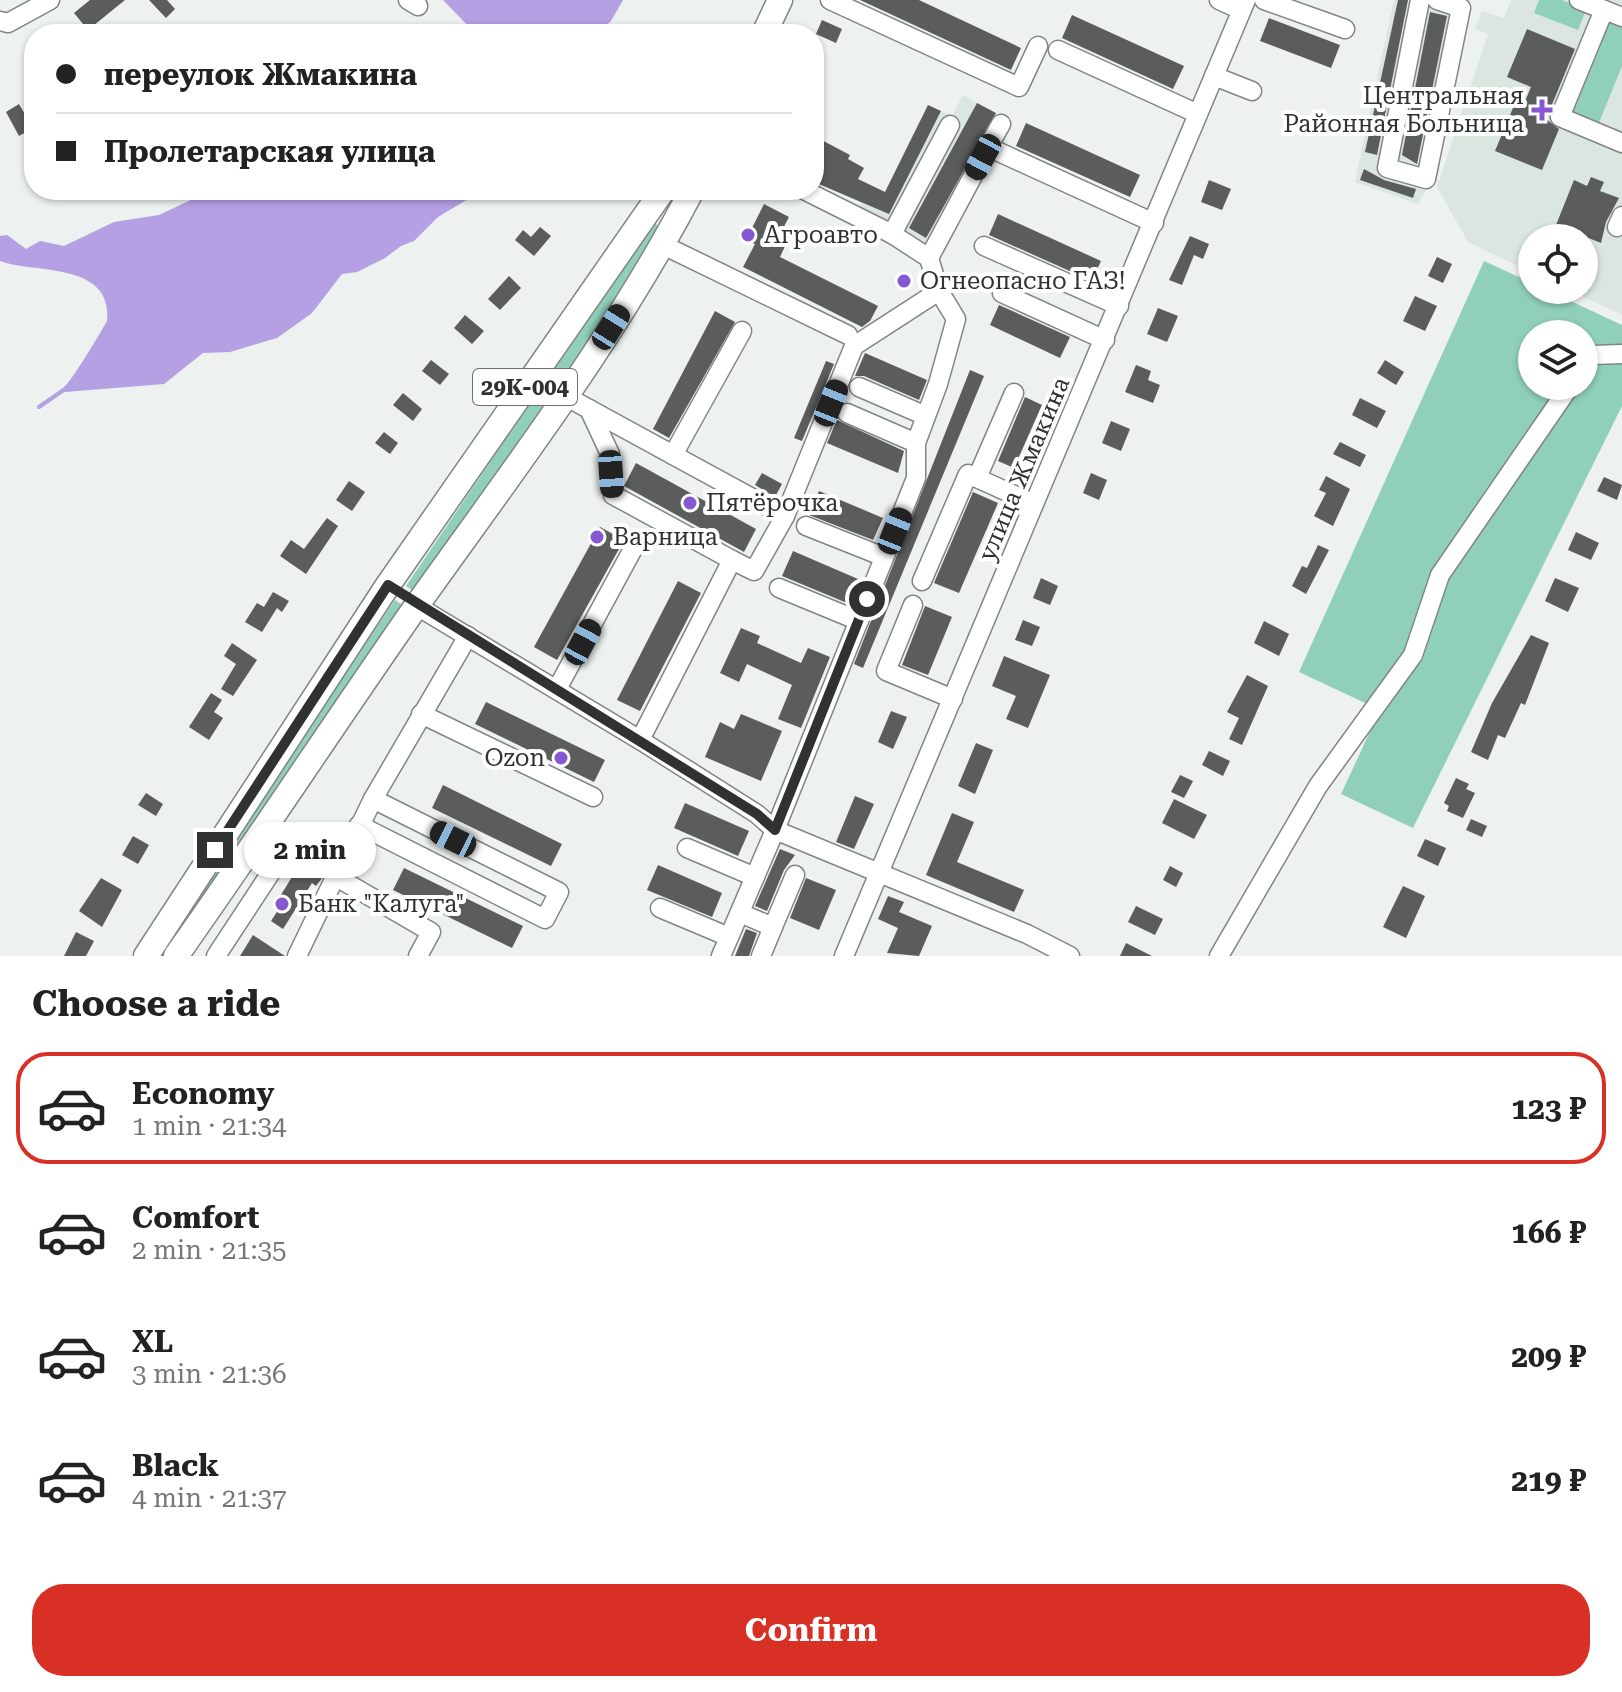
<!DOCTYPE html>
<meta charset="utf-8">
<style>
:root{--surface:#fff;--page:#f2f2f2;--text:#222;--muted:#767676;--line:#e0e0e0;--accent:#d93025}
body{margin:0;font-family:"Roboto Serif",serif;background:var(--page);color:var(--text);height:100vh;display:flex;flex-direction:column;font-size:30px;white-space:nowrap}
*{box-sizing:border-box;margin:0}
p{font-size:26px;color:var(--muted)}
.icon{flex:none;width:44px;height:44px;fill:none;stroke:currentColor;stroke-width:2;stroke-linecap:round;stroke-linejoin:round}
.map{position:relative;height:956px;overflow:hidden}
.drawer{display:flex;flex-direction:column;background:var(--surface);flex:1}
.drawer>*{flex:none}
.guide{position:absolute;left:24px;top:24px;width:800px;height:176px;border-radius:32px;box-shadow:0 2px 6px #0004;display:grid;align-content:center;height:176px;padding:0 32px;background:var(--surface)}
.tools{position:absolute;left:1518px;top:224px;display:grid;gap:16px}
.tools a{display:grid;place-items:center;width:80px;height:80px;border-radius:50%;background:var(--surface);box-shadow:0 2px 6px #0004;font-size:40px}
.end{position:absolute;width:36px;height:36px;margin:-18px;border:10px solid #303231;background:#fff;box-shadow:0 0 0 4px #fff}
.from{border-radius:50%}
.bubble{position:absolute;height:56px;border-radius:28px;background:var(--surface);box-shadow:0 2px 6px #0004;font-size:26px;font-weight:700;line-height:56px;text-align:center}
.car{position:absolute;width:24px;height:48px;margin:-24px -12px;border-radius:10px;box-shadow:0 0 6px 2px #0007;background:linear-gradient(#222 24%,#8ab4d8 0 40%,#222 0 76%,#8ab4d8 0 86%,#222 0)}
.guide b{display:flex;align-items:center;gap:28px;height:76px;font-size:30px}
.guide b+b{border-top:2px solid var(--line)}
.guide i{width:20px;height:20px;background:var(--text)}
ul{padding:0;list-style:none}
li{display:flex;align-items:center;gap:24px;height:112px;margin:0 16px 12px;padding:0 16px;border:4px solid transparent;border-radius:32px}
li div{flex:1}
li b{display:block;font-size:30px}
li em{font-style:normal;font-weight:700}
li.active{border-color:var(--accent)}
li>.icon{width:72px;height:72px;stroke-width:1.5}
h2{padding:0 32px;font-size:36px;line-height:96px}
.cta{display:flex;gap:16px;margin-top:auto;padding:16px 32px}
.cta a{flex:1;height:92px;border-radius:32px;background:var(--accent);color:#fff;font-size:32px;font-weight:700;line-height:92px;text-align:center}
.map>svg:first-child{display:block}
.built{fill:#dbe6e1}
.green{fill:#90d0ba;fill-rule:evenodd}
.water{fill:#b4a0e3}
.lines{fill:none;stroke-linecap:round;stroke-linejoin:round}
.stream{stroke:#b4a0e3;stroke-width:4}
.building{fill:#5a5d5c}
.minor-casing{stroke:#828584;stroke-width:21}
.major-casing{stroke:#828584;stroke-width:27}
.minor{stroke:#fff;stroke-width:18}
.major{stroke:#fff;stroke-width:24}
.route{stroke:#303231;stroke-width:10}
.poi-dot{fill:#8558d2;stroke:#fff;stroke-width:3}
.labels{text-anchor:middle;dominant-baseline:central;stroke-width:8;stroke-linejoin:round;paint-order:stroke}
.shield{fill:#fff;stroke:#6e706f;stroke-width:2}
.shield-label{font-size:22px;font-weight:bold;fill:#303231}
.poi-label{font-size:24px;fill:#303231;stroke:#fff;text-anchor:start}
.street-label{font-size:24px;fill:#303231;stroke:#fff}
</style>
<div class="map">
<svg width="1622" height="956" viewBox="0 0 1622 956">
<rect width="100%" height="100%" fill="#edf1ef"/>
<g class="built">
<polygon points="1394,0 1424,0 1465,13 1431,181 1418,204 1355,182"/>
<polygon points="1511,0 1622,0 1622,315 1569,290 1584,290 1584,238 1532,238 1532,273 1468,242 1437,187 1488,34 1475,29 1482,11 1504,18"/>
<polygon points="963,95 1006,119 932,251 858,210 870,185 885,192 928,105 952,116"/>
</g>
<g class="green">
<polygon points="1539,0 1562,0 1586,10 1578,30 1534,13"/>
<polygon points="1609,19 1622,24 1622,66 1598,125 1570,114"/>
<polygon points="653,222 662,229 558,391 417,593 406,586"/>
<path d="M1484,261l48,22v7h15l75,35v81l-209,422 -72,-34 39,-84 -81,-38zM1532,334h52v52h-52z"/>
<polygon points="395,600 407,608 166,956 156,956"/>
</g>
<g class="water">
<polygon points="443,0 623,0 611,21 597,34 476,34"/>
<path d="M212,190h271l-45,27 -24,24 -13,5 -16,12 -28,14 -15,2 -30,39 -35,25 -47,14 -27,1 -39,31 -99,8 -1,-5c6,-3 37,-55 43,-66 6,-60 -73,-47 -107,-60v-25l7,-1 19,14 14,-8 24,5 50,-24 45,-7z"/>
</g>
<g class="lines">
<polyline class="stream" points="39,407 65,389"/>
</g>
<g class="building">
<polygon points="90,0 125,0 88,30 74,13"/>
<polygon points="149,0 167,0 175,9 166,18"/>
<polygon points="860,0 919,0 1021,48 1011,70"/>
<polygon points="1398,0 1408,0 1377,155 1365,152"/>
<polygon points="1430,12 1447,16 1417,164 1402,155"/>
<polygon points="1072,15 1184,66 1173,89 1062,38"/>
<polygon points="1269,18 1340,45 1331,68 1260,41"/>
<polygon points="822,20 842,29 836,43 816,34"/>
<polygon points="1527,29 1575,49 1546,119 1559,129 1542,170 1495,151 1515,103 1523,106 1531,87 1507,77"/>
<polygon points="977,103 996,113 926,238 909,228"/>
<polygon points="19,104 33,128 19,136 6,112"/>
<polygon points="928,105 941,111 889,214 814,182 814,136 850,155 848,159 864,168 858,179 885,192"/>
<polygon points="1026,123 1140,175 1130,197 1016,146"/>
<polygon points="1364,169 1384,180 1416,189 1413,198 1360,180"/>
<polygon points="1591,177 1604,182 1600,191 1619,198 1606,222 1601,243 1556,225 1574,180 1587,186"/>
<polygon points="1209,180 1231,189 1222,210 1201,202"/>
<polygon points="764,204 789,217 777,240 786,244 780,257 878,306 870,321 862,327 743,267 755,244 746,240"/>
<polygon points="998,214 1101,261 1092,281 989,235"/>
<polygon points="540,227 551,236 534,256 515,240 523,230 531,237"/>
<polygon points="1190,236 1209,244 1203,259 1194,255 1182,285 1169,280"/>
<polygon points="1437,257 1452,264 1443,283 1428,276"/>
<polygon points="509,276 521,288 500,310 488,299"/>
<polygon points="1415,296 1437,306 1425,331 1403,321"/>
<polygon points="999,305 1070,337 1060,358 990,325"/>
<polygon points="1158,308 1178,316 1167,342 1147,334"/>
<polygon points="715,311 735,322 669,438 653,429"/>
<polygon points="465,315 484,331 472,344 454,328"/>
<polygon points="865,353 927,380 919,400 864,376 855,376"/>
<polygon points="431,360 449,374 440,385 422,371"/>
<polygon points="1385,360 1404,372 1396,385 1377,373"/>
<polygon points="826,361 834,364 802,441 794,438"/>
<polygon points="1136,365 1151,371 1148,380 1160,385 1153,403 1125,392"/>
<polygon points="970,370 984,376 863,668 854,664"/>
<polygon points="403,393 422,409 413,421 393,405"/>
<polygon points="1025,397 1042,405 1014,468 998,461"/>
<polygon points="1360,398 1386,411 1377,428 1352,415"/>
<polygon points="837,420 904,451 898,473 827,443"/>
<polygon points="1111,421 1130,429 1121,451 1102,443"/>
<polygon points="384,432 398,443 390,454 375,443"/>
<polygon points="1340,442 1366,455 1360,467 1333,454"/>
<polygon points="636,463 756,529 744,552 624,486"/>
<polygon points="762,473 782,484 775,497 755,485"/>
<polygon points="1091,473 1107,480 1099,500 1083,493"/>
<polygon points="1326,476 1350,489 1333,526 1314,516 1326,493 1319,490"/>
<polygon points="1604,477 1622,485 1617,500 1597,491"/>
<polygon points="349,481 365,492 352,511 336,500"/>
<polygon points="819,491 883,518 873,540 809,515"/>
<polygon points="973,492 998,503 959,593 934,583"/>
<polygon points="327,518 338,526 306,574 280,556 291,540 304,549"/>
<polygon points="600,527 624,540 557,660 534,647"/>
<polygon points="1576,532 1599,543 1591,560 1568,550"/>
<polygon points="1318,545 1329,550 1306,594 1292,586 1302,566 1307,568"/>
<polygon points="793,551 858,579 847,603 782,576"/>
<polygon points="1041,578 1058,586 1050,605 1033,598"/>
<polygon points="1555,578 1579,588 1568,612 1545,601"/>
<polygon points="678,581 701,593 640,711 617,700"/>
<polygon points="273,592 289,601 282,612 277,608 262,632 245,622 257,603 264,607"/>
<polygon points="925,606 952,617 928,675 902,665"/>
<polygon points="1023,620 1040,627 1032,646 1015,640"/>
<polygon points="1264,621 1289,634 1279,656 1254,643"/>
<polygon points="741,628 760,636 757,643 801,663 808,648 830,657 801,728 778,719 792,685 747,664 739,682 720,673"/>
<polygon points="1531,635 1549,643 1525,705 1521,703 1505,738 1498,735 1488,760 1471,752 1492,703"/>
<polygon points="232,643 257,660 233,696 221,689 236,664 224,656"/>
<polygon points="1004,656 1050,675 1028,728 1006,719 1016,696 992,686"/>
<polygon points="1247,675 1268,686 1242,745 1229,739 1239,718 1227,712"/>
<polygon points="211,693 222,700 214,712 223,718 209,740 189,727"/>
<polygon points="486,702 605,760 594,782 475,724"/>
<polygon points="891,711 907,717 893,749 878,742"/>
<polygon points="741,714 782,731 761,781 705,757 720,722 734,729"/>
<polygon points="976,743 993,750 975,794 958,786"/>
<polygon points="1209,751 1230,761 1223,776 1202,765"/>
<polygon points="1180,775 1193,781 1184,798 1171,792"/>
<polygon points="1456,778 1469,784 1466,789 1475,793 1463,818 1447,811 1449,806 1444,803"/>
<polygon points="443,785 562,844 551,866 432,808"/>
<polygon points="146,793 163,804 156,816 138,805"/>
<polygon points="855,796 874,804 854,849 836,842"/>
<polygon points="1174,799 1207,815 1194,839 1162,823"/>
<polygon points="685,803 749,831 738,856 674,828"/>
<polygon points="952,813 974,822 957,862 1024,890 1014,912 926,875"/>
<polygon points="1471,819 1487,826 1482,837 1466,830"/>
<polygon points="133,836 149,845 138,864 122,855"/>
<polygon points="1425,839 1446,848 1438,866 1417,856"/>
<polygon points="780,849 795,855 784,870 767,911 755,906"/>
<polygon points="296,861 322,878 316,886 312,883 283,929 271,921 284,901 279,898 295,872 291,870"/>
<polygon points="658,865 722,893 712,917 647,890"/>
<polygon points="1170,866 1183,873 1176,887 1163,880"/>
<polygon points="404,868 523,926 512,948 393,890"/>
<polygon points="101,878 122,890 102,927 79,911"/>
<polygon points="806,878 836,890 819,930 790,918"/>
<polygon points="1403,886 1425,896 1406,938 1383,927"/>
<polygon points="888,896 904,902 899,912 932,926 919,956 887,953 898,928 878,919"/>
<polygon points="1136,906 1163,919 1155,935 1128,922"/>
<polygon points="746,929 757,933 749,956 735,956"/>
<polygon points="76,932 94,941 86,956 64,956"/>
<polygon points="253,935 285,956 240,956"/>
<polygon points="1126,943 1152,956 1120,956"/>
</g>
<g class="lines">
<g class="minor-casing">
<g id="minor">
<polyline points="408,0 418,6"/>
<polyline points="830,0 1019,87 1038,46"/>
<polyline points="1219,0 1241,10"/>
<polyline points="1264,0 1345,29"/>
<polyline points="1420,0 1387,168 1426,179 1461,8 1437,0"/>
<polyline points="1579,0 1622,17"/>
<polyline points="1604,10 1560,117 1622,143"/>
<polyline points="0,21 8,23 50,0"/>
<polyline points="1058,50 1198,114"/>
<polyline points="1214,76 1252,91"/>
<polyline points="1001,124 988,147 1154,223"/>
<polyline points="1617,227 1622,216"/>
<polyline points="892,234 950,125"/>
<polyline points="663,245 848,335"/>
<polyline points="984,246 1119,306"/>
<polyline points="929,258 983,157"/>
<polyline points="1002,293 1105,340"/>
<polyline points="1584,366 1592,355 1622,354"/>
<polyline points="859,387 926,416"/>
<polyline points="567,397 673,455 742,331"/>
<polyline points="589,409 610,454 613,495 732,560 640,740"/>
<polyline points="847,413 916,443"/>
<polyline points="673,455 785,516"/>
<polyline points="977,478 1014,393"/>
<polyline points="806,526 884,557"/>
<polyline points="732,560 754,571 785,516 854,346 939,291"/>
<polyline points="922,581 968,474 1034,504"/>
<polyline points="779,588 859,621"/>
<polyline points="913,605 886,671 953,699"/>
<polyline points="417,606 640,740 757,814 775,830 1027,934 1070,956"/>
<polyline points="557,689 634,547"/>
<polyline points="421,714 593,797"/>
<polyline points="359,825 545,919 559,892 373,799"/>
<polyline points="687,848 755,877"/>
<polyline points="333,875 431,932 418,956"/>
<polyline points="660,908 729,937"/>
<polyline points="740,913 773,927 795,875"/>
<polyline points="216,956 281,857 257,841"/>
<polyline points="297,956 373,799 468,636"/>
<polyline points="721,956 775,830 916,478 916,443 938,384 956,319 939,291 929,258 892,234 804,190"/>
<polyline points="761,956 773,927"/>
<polyline points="844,956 1246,0"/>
<polyline points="1219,956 1318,786 1413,655 1440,575 1570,386"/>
</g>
</g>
<g class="major-casing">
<g id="major">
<polyline points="764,34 780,0"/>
<polyline points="146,956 388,585 663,190"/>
<path d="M176,956c82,-116 160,-235 241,-351 96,-135 198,-267 275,-415"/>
</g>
</g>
<use href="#minor" class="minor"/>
<use href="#major" class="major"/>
</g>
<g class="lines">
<polyline class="route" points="215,850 388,585 757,814 775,830 867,599"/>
</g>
<g class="poi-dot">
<path d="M1538 98h8v8h8v8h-8v8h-8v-8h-8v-8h8z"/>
<circle cx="748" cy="235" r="8"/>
<circle cx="904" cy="281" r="8"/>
<circle cx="690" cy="503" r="8"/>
<circle cx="597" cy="537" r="8"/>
<circle cx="561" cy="758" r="8"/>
<circle cx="282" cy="904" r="8"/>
</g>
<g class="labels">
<rect class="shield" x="473" y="369" width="104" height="36" rx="6"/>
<g class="shield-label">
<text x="525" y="387">29К-004</text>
</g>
<g class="poi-label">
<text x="1524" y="96" text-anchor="end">Центральная<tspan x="1524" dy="28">Районная Больница</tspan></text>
<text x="764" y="235">Агроавто</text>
<text x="920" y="281">Огнеопасно ГАЗ!</text>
<text x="706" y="503">Пятёрочка</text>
<text x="613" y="537">Варница</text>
<text x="545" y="758" text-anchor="end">Ozon</text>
<text x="298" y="904">Банк "Калуга"</text>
</g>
<g class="street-label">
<text transform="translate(1024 469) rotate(-67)">улица Жмакина</text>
</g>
</g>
</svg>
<div class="tools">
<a><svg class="icon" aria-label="locate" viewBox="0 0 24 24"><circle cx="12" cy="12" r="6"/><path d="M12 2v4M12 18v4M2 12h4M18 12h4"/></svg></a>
<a><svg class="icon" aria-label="layers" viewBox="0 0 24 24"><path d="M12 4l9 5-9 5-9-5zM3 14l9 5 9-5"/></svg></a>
</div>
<i class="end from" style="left:867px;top:599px"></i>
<i class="end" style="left:215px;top:850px"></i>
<div class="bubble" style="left:244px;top:822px;width:132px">2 min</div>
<i class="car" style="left:983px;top:157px;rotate:208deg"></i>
<i class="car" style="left:611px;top:327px;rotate:32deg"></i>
<i class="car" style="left:831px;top:403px;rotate:22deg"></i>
<i class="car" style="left:611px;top:474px;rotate:176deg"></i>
<i class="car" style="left:895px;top:531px;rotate:22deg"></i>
<i class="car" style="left:583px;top:642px;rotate:28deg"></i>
<i class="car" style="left:453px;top:839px;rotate:296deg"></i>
<div class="guide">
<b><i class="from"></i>переулок Жмакина</b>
<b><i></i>Пролетарская улица</b>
</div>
</div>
<section class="drawer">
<h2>Choose a ride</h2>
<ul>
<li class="active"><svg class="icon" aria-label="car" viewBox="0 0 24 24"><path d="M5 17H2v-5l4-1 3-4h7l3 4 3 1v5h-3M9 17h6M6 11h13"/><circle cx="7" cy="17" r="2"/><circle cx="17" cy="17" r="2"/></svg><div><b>Economy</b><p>1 min · 21:34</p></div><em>123 ₽</em></li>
<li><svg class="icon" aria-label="car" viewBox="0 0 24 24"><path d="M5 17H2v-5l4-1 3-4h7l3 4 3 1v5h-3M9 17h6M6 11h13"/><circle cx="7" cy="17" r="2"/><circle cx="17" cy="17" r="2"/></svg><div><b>Comfort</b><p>2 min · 21:35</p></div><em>166 ₽</em></li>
<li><svg class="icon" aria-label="car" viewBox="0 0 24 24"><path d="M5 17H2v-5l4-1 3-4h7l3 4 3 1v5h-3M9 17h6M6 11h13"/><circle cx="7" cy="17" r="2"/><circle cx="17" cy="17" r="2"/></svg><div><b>XL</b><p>3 min · 21:36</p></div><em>209 ₽</em></li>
<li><svg class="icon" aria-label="car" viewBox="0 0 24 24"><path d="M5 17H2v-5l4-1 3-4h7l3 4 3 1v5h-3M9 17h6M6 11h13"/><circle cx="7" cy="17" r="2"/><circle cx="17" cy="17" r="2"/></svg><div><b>Black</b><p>4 min · 21:37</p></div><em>219 ₽</em></li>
</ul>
<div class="cta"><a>Confirm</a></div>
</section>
